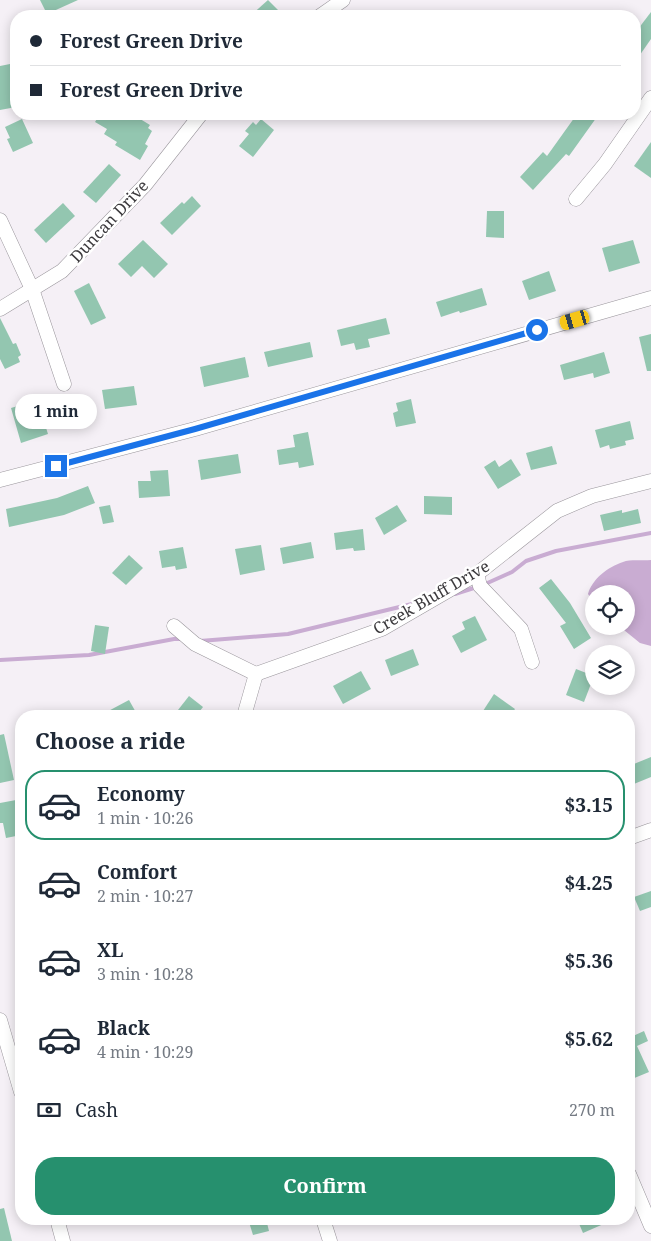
<!DOCTYPE html>
<meta charset="utf-8">
<style>
:root{--surface:#fff;--page:#f2f2f3;--text:#1f2937;--muted:#747a83;--line:#e0e1e3;--accent:#26906e}
body{margin:0;font-family:"Noto Serif",serif;background:var(--page);color:var(--text);height:100vh;display:flex;flex-direction:column;font-size:19px;white-space:nowrap}
*{box-sizing:border-box;margin:0}
p{font-size:16px;color:var(--muted)}
.icon{flex:none;width:28px;height:28px;fill:none;stroke:currentColor;stroke-width:2;stroke-linecap:round;stroke-linejoin:round}
.map{position:relative;flex:1;overflow:hidden}
.drawer{position:absolute;left:15px;top:710px;width:620px;height:515px;display:flex;flex-direction:column;background:var(--surface);border-radius:20px;box-shadow:0 2px 12px #0003}
.drawer>*{flex:none}
.hud{position:absolute;left:10px;top:10px;width:631px;height:110px;border-radius:20px;box-shadow:0 2px 12px #0003;display:grid;align-content:center;height:110px;padding:0 20px;background:var(--surface)}
.controls{position:absolute;left:585px;top:585px;display:grid;gap:10px}
.controls a{display:grid;place-items:center;width:50px;height:50px;border-radius:50%;background:var(--surface);box-shadow:0 2px 12px #0003;font-size:25px}
.end{position:absolute;width:22px;height:22px;margin:-11px;border:6px solid #1a73e8;background:#fff;box-shadow:0 0 0 2px #fff}
.from{border-radius:50%}
.bubble{position:absolute;height:35px;border-radius:18px;background:var(--surface);box-shadow:0 2px 12px #0003;font-size:16px;font-weight:700;line-height:35px;text-align:center}
.car{position:absolute;width:15px;height:30px;margin:-15px -8px;border-radius:6px;box-shadow:0 0 4px 1px #0007;background:linear-gradient(#f5c518 24%,#345 0 40%,#f5c518 0 76%,#345 0 86%,#f5c518 0)}
.hud b{display:flex;align-items:center;gap:18px;height:48px;font-size:19px}
.hud b+b{border-top:1px solid var(--line)}
.hud i{width:12px;height:12px;background:var(--text)}
ul{padding:0;list-style:none}
li{display:flex;align-items:center;gap:15px;height:70px;margin:0 10px 8px;padding:0 10px;border:2px solid transparent;border-radius:20px}
li div{flex:1}
li b{display:block;font-size:19px}
li em{font-style:normal;font-weight:700}
li.on{border-color:var(--accent)}
li>.icon{width:45px;height:45px;stroke-width:1.5}
h2{padding:0 20px;font-size:22px;line-height:60px}
.pay{display:flex;align-items:center;gap:12px;height:55px;padding:0 20px;font-size:19px}
.pay p{margin-inline-start:auto}
.action{display:flex;gap:10px;margin-top:auto;padding:10px 20px}
.action a{flex:1;height:58px;border-radius:20px;background:var(--accent);color:#fff;font-size:20px;font-weight:700;line-height:58px;text-align:center}
.map>svg:first-child{display:block}
.water{fill:#c9acd2}
.lines{fill:none;stroke-linecap:round;stroke-linejoin:round}
.stream{stroke:#c9acd2;stroke-width:4}
.building{fill:#93c6b0}
.street-casing{stroke:#9a969c;stroke-width:15}
.street{stroke:#fff;stroke-width:14}
.route{stroke:#1a73e8;stroke-width:6}
.labels{text-anchor:middle;dominant-baseline:central;stroke-width:5;stroke-linejoin:round;paint-order:stroke}
.street-label{font-size:16px;fill:#3c3a3d;stroke:#fff}
</style>
<div class="map">
<svg width="651" height="1241" viewBox="0 0 651 1241">
<rect width="100%" height="100%" fill="#f5f0f6"/>
<path class="water" d="M651,560v86l-11,-3 -21,-17h7v-32h-32v9l-6,-9c4,-15 20,-27 35,-32 7,-3 20,-1 28,-2z"/>
<g class="lines">
<g class="stream">
<polyline points="483,585 512,572 526,561 556,551 651,533"/>
<polyline points="455,594 477,587"/>
<polyline points="200,641 288,634 416,603"/>
<polyline points="0,660 89,655 174,639 183,639"/>
</g>
</g>
<g class="building">
<polygon points="40,0 78,0 47,14"/>
<polygon points="268,0 284,16 250,16"/>
<polygon points="651,12 651,39 635,62 635,33"/>
<polygon points="10,64 16,95 16,107 0,110 0,66"/>
<polygon points="100,114 115,114 125,120 129,114 132,114 150,125 148,128 152,131 145,144 148,146 140,160 115,145 117,142 104,134 107,129 95,122"/>
<polygon points="577,114 599,114 569,156 566,154 533,190 520,177 543,152 547,156"/>
<polygon points="22,119 33,143 13,152 7,139 10,138 5,127"/>
<polygon points="261,119 274,130 253,157 239,146 249,134 245,131 253,122 256,125"/>
<polygon points="651,142 651,178 634,166"/>
<polygon points="109,164 121,175 96,203 83,192"/>
<polygon points="192,196 201,206 172,235 160,223 182,202 184,204"/>
<polygon points="63,203 75,216 46,243 34,230"/>
<polygon points="487,211 504,211 504,238 486,237"/>
<polygon points="143,240 168,264 154,278 142,266 131,277 118,264"/>
<polygon points="633,240 640,263 609,272 602,248"/>
<polygon points="549,271 556,291 529,300 522,281"/>
<polygon points="89,283 106,318 91,325 74,291"/>
<polygon points="482,288 487,305 460,313 459,311 441,317 436,302"/>
<polygon points="0,318 13,344 16,343 21,355 18,357 20,362 5,369 0,359"/>
<polygon points="386,318 390,334 368,339 370,347 356,350 354,343 341,346 337,330"/>
<polygon points="651,334 651,371 647,371 639,337"/>
<polygon points="310,342 313,357 268,367 264,352"/>
<polygon points="604,352 610,373 594,378 593,373 564,380 560,365"/>
<polygon points="245,357 249,377 204,387 200,367"/>
<polygon points="134,386 137,405 105,409 102,390"/>
<polygon points="36,396 48,434 21,443 11,408 21,405 20,401"/>
<polygon points="411,399 416,423 396,427 393,413 398,411 396,403"/>
<polygon points="630,421 634,439 625,441 626,445 610,449 609,445 600,448 595,430"/>
<polygon points="308,432 314,465 299,468 298,462 279,465 277,450 295,447 293,435"/>
<polygon points="552,446 557,464 531,470 526,453"/>
<polygon points="238,454 241,473 201,480 198,460"/>
<polygon points="511,459 521,475 498,489 484,467 495,460 499,467"/>
<polygon points="168,470 170,496 139,498 138,481 151,481 150,471"/>
<polygon points="88,486 95,503 64,515 9,527 6,509 57,498"/>
<polygon points="424,496 452,497 452,515 424,514"/>
<polygon points="110,505 114,522 103,524 99,507"/>
<polygon points="397,505 407,521 384,535 375,518"/>
<polygon points="638,509 641,523 604,531 600,515 622,510 622,513"/>
<polygon points="363,529 365,550 354,551 353,548 336,550 334,533"/>
<polygon points="311,542 314,558 283,564 280,548"/>
<polygon points="261,545 265,570 240,575 235,549"/>
<polygon points="183,547 187,568 176,570 175,566 162,568 159,551"/>
<polygon points="129,555 143,568 126,585 112,573"/>
<polygon points="551,579 570,603 591,638 574,649 560,626 566,623 539,588"/>
<polygon points="475,616 487,640 461,653 452,636 465,629 462,622"/>
<polygon points="95,625 109,627 105,654 91,651"/>
<polygon points="413,649 419,665 391,676 385,660"/>
<polygon points="576,669 594,676 584,702 566,695"/>
<polygon points="361,671 371,689 343,704 333,686"/>
<polygon points="494,694 515,709 510,716 491,716 483,711"/>
<polygon points="189,696 203,707 196,716 185,716 178,710"/>
<polygon points="129,700 138,716 99,716"/>
<polygon points="4,734 14,780 0,783 0,735"/>
<polygon points="651,757 651,777 629,786 629,766"/>
<polygon points="16,800 21,826 21,835 6,838 3,823 0,823 0,803"/>
<polygon points="651,891 651,907 640,911 634,897"/>
<polygon points="629,1027 633,1036 644,1031 648,1041 637,1046 649,1072 632,1079 629,1072"/>
<polygon points="4,1208 12,1241 0,1241 0,1209"/>
<polygon points="248,1219 266,1219 269,1231 253,1235"/>
<polygon points="577,1219 615,1219 583,1233"/>
</g>
<g class="lines">
<g class="street-casing">
<g id="street">
<polyline points="320,16 343,0"/>
<polyline points="576,199 605,164 651,98"/>
<polyline points="0,220 32,289 64,384"/>
<polyline points="0,309 62,271 145,185 201,114"/>
<polyline points="0,480 195,429 651,298"/>
<polyline points="477,574 480,586 521,629 532,662"/>
<polyline points="174,626 195,644 256,674"/>
<polyline points="256,674 382,629 477,574 557,511 592,496 651,481"/>
<polyline points="244,716 256,674"/>
<polyline points="629,838 651,830"/>
<polyline points="0,1020 21,1092"/>
<polyline points="629,1174 651,1226"/>
<polyline points="57,1219 63,1241"/>
<polyline points="323,1219 330,1241"/>
</g>
</g>
<use href="#street" class="street"/>
</g>
<g class="lines">
<polyline class="route" points="56,466 195,429 537,330"/>
</g>
<g class="labels">
<g class="street-label">
<text transform="translate(109 221) rotate(-47)">Duncan Drive</text>
<text transform="translate(431 597) rotate(-30)">Creek Bluff Drive</text>
</g>
</g>
</svg>
<div class="controls">
<a><svg class="icon" aria-label="locate" viewBox="0 0 24 24"><circle cx="12" cy="12" r="6"/><path d="M12 2v4M12 18v4M2 12h4M18 12h4"/></svg></a>
<a><svg class="icon" aria-label="layers" viewBox="0 0 24 24"><path d="M12 4l9 5-9 5-9-5zM3 14l9 5 9-5"/></svg></a>
</div>
<i class="end from" style="left:537px;top:330px"></i>
<i class="end" style="left:56px;top:466px"></i>
<div class="bubble" style="left:15px;top:394px;width:82px">1 min</div>
<i class="car" style="left:575px;top:320px;rotate:254deg"></i>
<div class="hud">
<b><i class="from"></i>Forest Green Drive</b>
<b><i></i>Forest Green Drive</b>
</div>
<section class="drawer">
<h2>Choose a ride</h2>
<ul>
<li class="on"><svg class="icon" aria-label="car" viewBox="0 0 24 24"><path d="M5 17H2v-5l4-1 3-4h7l3 4 3 1v5h-3M9 17h6M6 11h13"/><circle cx="7" cy="17" r="2"/><circle cx="17" cy="17" r="2"/></svg><div><b>Economy</b><p>1 min · 10:26</p></div><em>$3.15</em></li>
<li><svg class="icon" aria-label="car" viewBox="0 0 24 24"><path d="M5 17H2v-5l4-1 3-4h7l3 4 3 1v5h-3M9 17h6M6 11h13"/><circle cx="7" cy="17" r="2"/><circle cx="17" cy="17" r="2"/></svg><div><b>Comfort</b><p>2 min · 10:27</p></div><em>$4.25</em></li>
<li><svg class="icon" aria-label="car" viewBox="0 0 24 24"><path d="M5 17H2v-5l4-1 3-4h7l3 4 3 1v5h-3M9 17h6M6 11h13"/><circle cx="7" cy="17" r="2"/><circle cx="17" cy="17" r="2"/></svg><div><b>XL</b><p>3 min · 10:28</p></div><em>$5.36</em></li>
<li><svg class="icon" aria-label="car" viewBox="0 0 24 24"><path d="M5 17H2v-5l4-1 3-4h7l3 4 3 1v5h-3M9 17h6M6 11h13"/><circle cx="7" cy="17" r="2"/><circle cx="17" cy="17" r="2"/></svg><div><b>Black</b><p>4 min · 10:29</p></div><em>$5.62</em></li>
</ul>
<div class="pay"><svg class="icon" aria-label="cash" viewBox="0 0 24 24"><path d="M3 7h18v10H3z"/><circle cx="12" cy="12" r="2"/></svg>Cash<p>270 m</p></div>
<div class="action"><a>Confirm</a></div>
</section>
</div>
